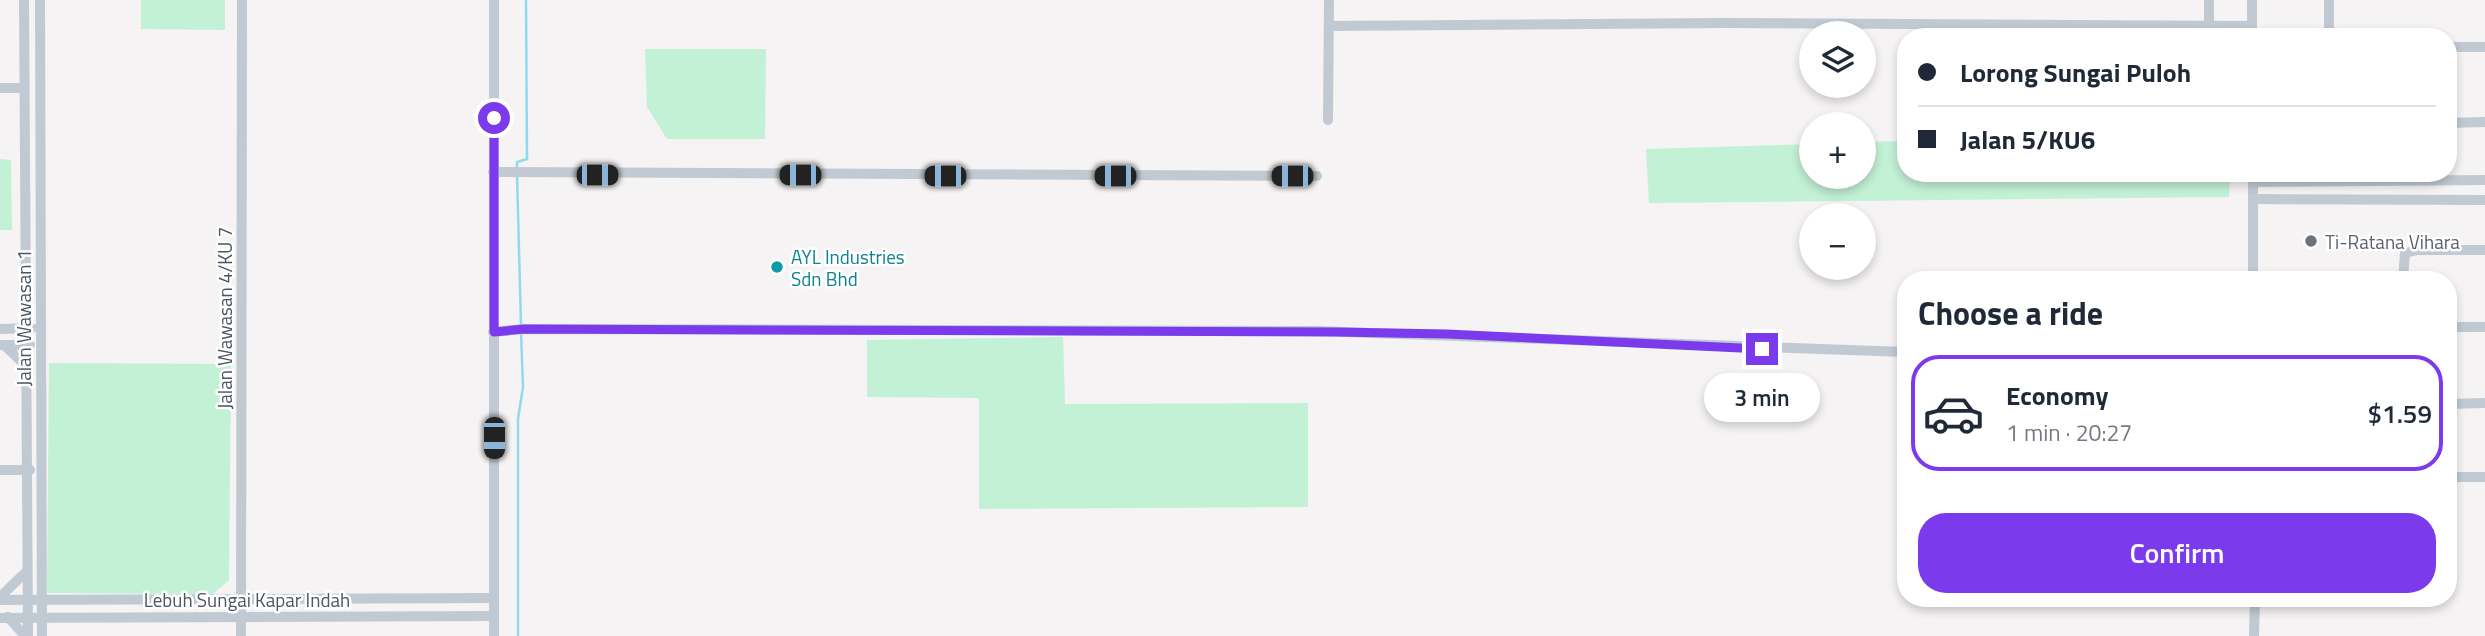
<!DOCTYPE html>
<meta charset="utf-8">
<style>
:root{--surface:#fff;--page:#f2f2f3;--text:#1f2937;--muted:#747a83;--line:#e0e1e3;--accent:#7c3aed}
body{margin:0;font-family:"Titillium Web",sans-serif;background:var(--page);color:var(--text);height:100vh;display:flex;flex-direction:column;font-size:26px;white-space:nowrap}
*{box-sizing:border-box;margin:0}
p{font-size:23px;color:var(--muted)}
.icon{flex:none;width:38px;height:38px;fill:none;stroke:currentColor;stroke-width:2;stroke-linecap:round;stroke-linejoin:round}
.map{position:relative;flex:1;overflow:hidden}
.panel{position:absolute;left:1897px;top:271px;width:560px;height:336px;display:flex;flex-direction:column;background:var(--surface);border-radius:28px;box-shadow:0 4px 10px #0003}
.panel>*{flex:none}
.guide{position:absolute;left:1897px;top:28px;width:560px;height:154px;border-radius:28px;box-shadow:0 4px 10px #0003;display:grid;align-content:center;height:154px;padding:0 21px;background:var(--surface)}
.buttons{position:absolute;left:1799px;top:21px;display:grid;gap:14px}
.buttons a{display:grid;place-items:center;width:77px;height:77px;border-radius:50%;background:var(--surface);box-shadow:0 4px 10px #0003;font-size:35px}
.end{position:absolute;width:32px;height:32px;margin:-16px;border:9px solid #7c3aed;background:#fff;box-shadow:0 0 0 4px #fff}
.from{border-radius:50%}
.bubble{position:absolute;height:49px;border-radius:24px;background:var(--surface);box-shadow:0 4px 10px #0003;font-size:23px;font-weight:600;line-height:49px;text-align:center}
.car{position:absolute;width:21px;height:42px;margin:-21px -10px;border-radius:9px;box-shadow:0 0 5px 2px #0007;background:linear-gradient(#222 24%,#8ab4d8 0 40%,#222 0 76%,#8ab4d8 0 86%,#222 0)}
.guide b{display:flex;align-items:center;gap:24px;height:66px;font-size:26px}
.guide b+b{border-top:2px solid var(--line)}
.guide i{width:18px;height:18px;background:var(--text)}
ul{padding:0;list-style:none}
li{display:flex;align-items:center;gap:21px;height:116px;margin:0 14px 10px;padding:0 7px;border:4px solid var(--line);border-radius:28px}
li div{flex:1}
li b{display:block;font-size:26px}
li em{font-style:normal;font-weight:600}
li.on{border-color:var(--accent)}
li>.icon{width:63px;height:63px;stroke-width:1.5}
h2{padding:0 21px;font-size:32px;line-height:84px}
.cta{display:flex;gap:14px;margin-top:auto;padding:14px 21px}
.cta a{flex:1;height:80px;border-radius:28px;background:var(--accent);color:#fff;font-size:28px;font-weight:600;line-height:80px;text-align:center}
.map>svg:first-child{display:block}
.education{fill:#e6e4e5}
.green{fill:#c3f1d5}
.lines{fill:none;stroke-linecap:round;stroke-linejoin:round}
.stream{stroke:#90daee;stroke-width:2.5}
.minor{stroke:#c1cad2;stroke-width:10}
.route{stroke:#7c3aed;stroke-width:9}
.worship-dot{fill:#6b7280;stroke:#fff;stroke-width:2.5}
.culture-dot{fill:#0f9aa8;stroke:#fff;stroke-width:2.5}
.labels{text-anchor:middle;dominant-baseline:central;stroke-width:5;stroke-linejoin:round;paint-order:stroke}
.worship-label{font-size:19px;fill:#5b616d;stroke:#fff;text-anchor:start}
.culture-label{font-size:19px;fill:#0d838f;stroke:#fff;text-anchor:start}
.street-label{font-size:19px;fill:#4a5661;stroke:#fff}
</style>
<div class="map">
<svg width="2485" height="636" viewBox="0 0 2485 636">
<rect width="100%" height="100%" fill="#f5f3f3"/>
<rect class="education" x="2279" y="272" width="119" height="8"/>
<g class="green">
<polygon points="141,0 225,0 225,30 141,29"/>
<polygon points="645,49 766,49 765,139 667,139 647,107"/>
<polygon points="1906,141 1906,173 2230,173 2229,197 1649,203 1646,149 1811,144 1811,177 1864,177 1864,142"/>
<polygon points="0,159 11,160 12,230 0,230"/>
<polygon points="1063,337 1065,404 1308,403 1308,507 979,509 979,398 867,397 867,340"/>
<polygon points="49,363 231,364 229,580 213,594 47,593"/>
</g>
<g class="lines">
<g class="stream">
<polyline points="517,168 517,162 527,159 526,0"/>
<polyline points="517,174 521,325"/>
<polyline points="518,636 518,419 523,387 521,332"/>
</g>
<g class="minor">
<polyline points="24,0 28,636"/>
<polyline points="40,0 42,636"/>
<polyline points="2209,0 2209,37"/>
<polyline points="2252,0 2252,37"/>
<polyline points="2329,0 2329,37"/>
<polyline points="1329,26 1723,23 2252,26"/>
<polyline points="2448,47 2485,47"/>
<polyline points="0,88 24,88"/>
<polyline points="1328,120 1329,0"/>
<polyline points="2448,123 2485,122"/>
<polyline points="493,172 1317,176"/>
<polyline points="2253,173 2253,280"/>
<polyline points="2253,182 2485,180"/>
<polyline points="2253,199 2485,200"/>
<polyline points="2403,280 2405,253 2417,250 2485,250"/>
<polyline points="2448,327 2485,327"/>
<polyline points="0,329 32,328"/>
<polyline points="493,332 524,329 1318,331 1906,352"/>
<polyline points="0,345 30,345"/>
<polyline points="4,345 26,366"/>
<polyline points="2448,404 2485,403"/>
<polyline points="0,470 30,470"/>
<polyline points="2448,477 2485,477"/>
<polyline points="0,597 27,571"/>
<polyline points="0,600 494,598"/>
<polyline points="8,617 25,636"/>
<polyline points="0,618 494,616"/>
<polyline points="241,636 242,0"/>
<polyline points="494,636 494,0"/>
<polyline points="2254,636 2255,598"/>
</g>
</g>
<g class="lines">
<polyline class="route" points="494,118 494,332 524,329 1336,332 1447,334 1762,349"/>
</g>
<circle class="worship-dot" cx="2311" cy="241" r="7"/>
<circle class="culture-dot" cx="777" cy="267" r="7"/>
<g class="labels">
<g class="worship-label">
<text x="2325" y="241">Ti-Ratana Vihara</text>
</g>
<g class="culture-label">
<text x="791" y="256">AYL Industries<tspan x="791" dy="22">Sdn Bhd</tspan></text>
</g>
<g class="street-label">
<text transform="translate(23 318) rotate(-90)">Jalan Wawasan 1</text>
<text transform="translate(224 318) rotate(-90)">Jalan Wawasan 4/KU 7</text>
<text x="247" y="599">Lebuh Sungai Kapar Indah</text>
</g>
</g>
</svg>
<div class="buttons">
<a><svg class="icon" aria-label="layers" viewBox="0 0 24 24"><path d="M12 4l9 5-9 5-9-5zM3 14l9 5 9-5"/></svg></a>
<a>+</a>
<a>−</a>
</div>
<i class="end from" style="left:494px;top:118px"></i>
<i class="end" style="left:1762px;top:349px"></i>
<div class="bubble" style="left:1704px;top:373px;width:116px">3 min</div>
<i class="car" style="left:597px;top:175px;rotate:90deg"></i>
<i class="car" style="left:800px;top:175px;rotate:270deg"></i>
<i class="car" style="left:945px;top:176px;rotate:270deg"></i>
<i class="car" style="left:1115px;top:176px;rotate:270deg"></i>
<i class="car" style="left:1292px;top:176px;rotate:270deg"></i>
<i class="car" style="left:494px;top:438px;rotate:180deg"></i>
<div class="guide">
<b><i class="from"></i>Lorong Sungai Puloh</b>
<b><i></i>Jalan 5/KU6</b>
</div>
<section class="panel">
<h2>Choose a ride</h2>
<ul>
<li class="on"><svg class="icon" aria-label="car" viewBox="0 0 24 24"><path d="M5 17H2v-5l4-1 3-4h7l3 4 3 1v5h-3M9 17h6M6 11h13"/><circle cx="7" cy="17" r="2"/><circle cx="17" cy="17" r="2"/></svg><div><b>Economy</b><p>1 min · 20:27</p></div><em>$1.59</em></li>
</ul>
<div class="cta"><a>Confirm</a></div>
</section>
</div>
